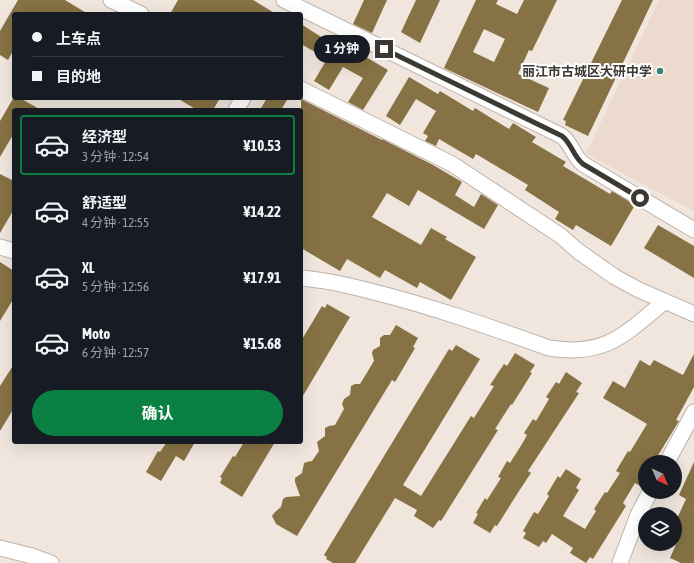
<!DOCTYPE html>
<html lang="zh">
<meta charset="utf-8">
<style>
:root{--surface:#171b24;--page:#20242c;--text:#f1f3f6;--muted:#9ea1a6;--line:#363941;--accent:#0b8043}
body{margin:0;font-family:"Asap Condensed","Noto Sans SC",sans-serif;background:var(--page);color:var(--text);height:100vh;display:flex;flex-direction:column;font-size:15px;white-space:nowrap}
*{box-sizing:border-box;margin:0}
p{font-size:13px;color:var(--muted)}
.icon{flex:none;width:22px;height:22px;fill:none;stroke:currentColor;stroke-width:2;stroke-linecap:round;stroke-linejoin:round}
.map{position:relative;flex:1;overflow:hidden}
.drawer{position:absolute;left:12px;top:108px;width:291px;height:336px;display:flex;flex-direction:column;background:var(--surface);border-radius:4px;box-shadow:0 4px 16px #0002}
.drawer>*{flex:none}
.guide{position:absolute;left:12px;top:12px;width:291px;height:88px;border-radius:4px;box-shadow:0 4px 16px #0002;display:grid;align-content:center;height:88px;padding:0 20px;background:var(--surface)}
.needle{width:26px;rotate:136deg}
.fabs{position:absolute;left:638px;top:455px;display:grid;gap:8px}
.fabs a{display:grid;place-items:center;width:44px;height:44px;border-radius:50%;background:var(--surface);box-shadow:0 4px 16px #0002;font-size:20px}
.end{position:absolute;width:18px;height:18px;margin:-9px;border:5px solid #3c3834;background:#fff;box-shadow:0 0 0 2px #fff}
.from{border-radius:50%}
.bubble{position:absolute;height:28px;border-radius:14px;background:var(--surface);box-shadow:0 4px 16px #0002;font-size:13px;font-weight:700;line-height:28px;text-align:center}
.guide b{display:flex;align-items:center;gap:14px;height:38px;font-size:15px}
.guide b+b{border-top:1px solid var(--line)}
.guide i{width:10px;height:10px;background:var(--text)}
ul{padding:7px 0 0;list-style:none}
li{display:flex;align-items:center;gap:12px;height:60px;margin:0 8px 6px;padding:0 12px;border:2px solid transparent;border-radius:4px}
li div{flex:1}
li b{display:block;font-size:15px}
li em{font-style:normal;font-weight:700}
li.active{border-color:var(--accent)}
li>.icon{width:36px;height:36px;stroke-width:1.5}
.action{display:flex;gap:8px;margin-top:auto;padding:8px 20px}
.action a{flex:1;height:46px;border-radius:24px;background:var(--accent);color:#fff;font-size:16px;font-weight:700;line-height:46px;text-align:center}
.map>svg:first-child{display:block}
.built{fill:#ebdacd}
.building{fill:#867244;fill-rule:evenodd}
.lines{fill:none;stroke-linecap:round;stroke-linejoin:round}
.minor-casing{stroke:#bdb3ab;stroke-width:17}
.minor{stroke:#fff;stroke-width:15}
.route{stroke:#3c3834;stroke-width:5}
.poi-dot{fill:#3a7f75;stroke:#fff;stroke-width:1.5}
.labels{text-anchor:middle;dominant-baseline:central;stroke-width:4;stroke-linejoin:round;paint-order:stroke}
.poi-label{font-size:13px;font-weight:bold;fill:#3c3834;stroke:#fff;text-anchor:end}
</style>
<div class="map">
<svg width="694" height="563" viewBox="0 0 694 563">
<rect width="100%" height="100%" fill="#f0e6de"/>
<polygon class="built" points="659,0 694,0 694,211 586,154"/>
<g class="building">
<polygon points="18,0 65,0 88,14 14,14 14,49 8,60 0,55 0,31"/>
<polygon points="178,0 253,0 276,14 170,14"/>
<polygon points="364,0 387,0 372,33 353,24"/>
<polygon points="416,0 440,0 420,43 401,32"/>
<path d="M476,0h22l-2,4 21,10 7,-14h33l-25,51 -3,-1 -11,24 31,14 -11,24 -94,-44zM484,29l21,10 -11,23 -21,-10z"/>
<polygon points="622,0 653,0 588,136 565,125 566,121 563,120"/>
<polygon points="301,24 329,42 331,39 365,59 366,57 388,70 363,110 348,102 363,78 343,67 329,90 314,81 327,59 301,44"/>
<polygon points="409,77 438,94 440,91 473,111 475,108 509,129 513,123 536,137 532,142 566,162 563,166 610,194 612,191 635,205 611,246 576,225 573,230 555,219 559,212 525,190 528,185 476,154 473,159 439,139 436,146 425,141 428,136 423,133 436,111 416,99 400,125 386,116"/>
<polygon points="14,97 20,98 41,110 14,110 14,133 0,157 0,121"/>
<polygon points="177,98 220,98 213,110 197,110"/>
<polygon points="267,98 288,98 281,110 260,110"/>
<polygon points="301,99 382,140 382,139 433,165 462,182 455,195 474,207 481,194 498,205 484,229 418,190 409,206 387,193 372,217 421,245 431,228 447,237 445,239 476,257 451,300 420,282 417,288 385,270 380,278 347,259 340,271 301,248"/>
<polygon points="0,174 14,181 14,209 0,233"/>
<polygon points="658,225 694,246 694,278 644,248"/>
<polygon points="0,262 14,271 14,298 0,321"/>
<polygon points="327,304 350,317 301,399 301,341 322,306 325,308"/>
<polygon points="396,325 418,338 413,347 415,348 395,382 392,380 297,536 276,524 272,516 275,512 281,507 283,499 286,497 300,496 295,482 295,478 302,473 304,463 307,462 312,461 319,451 317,442 325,436 325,428 329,426 335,425 344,409 342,404 344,399 350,395 351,386 355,384 360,384 374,361 372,353 373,350 380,346 380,338 384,335 390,335"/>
<polygon points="456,345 480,359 403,485 421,496 471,416 474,418 494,386 490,385 504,364 507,366 515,353 535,365 530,372 532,373 512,405 511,404 495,429 498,430 441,521 439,520 433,528 414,516 417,510 395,498 355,563 333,563 326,559 327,557 324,555 449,349 452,351"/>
<polygon points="694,354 694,387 676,420 679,421 654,462 645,462 645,477 640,486 635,483 623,503 626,506 593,559 590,557 586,563 570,553 573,548 552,534 546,543 543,541 539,547 523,538 526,533 523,531 534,512 538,514 549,496 547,494 558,476 560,478 566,469 581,479 576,488 579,490 563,516 585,529 596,511 594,509 605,492 607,493 620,473 616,471 628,451 630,452 647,424 603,398 613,381 625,388 640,360 650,366 654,360 683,375"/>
<polygon points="14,364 14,408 0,431 0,386"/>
<polygon points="566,372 582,383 576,392 579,393 528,471 531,473 519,491 497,526 495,525 490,533 473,523 478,514 476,513 485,498 487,500 501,478 498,477 507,461 510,463 522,444 527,435 524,433 533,419 536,421 549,399 546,397 556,382 559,384"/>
<polygon points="167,442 195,442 184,461 176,456 161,481 146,472 158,451 160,452"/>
<polygon points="244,442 275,442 242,497 220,483 222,478 220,477 233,456 235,457"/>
<polygon points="694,462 694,563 681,563 670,558 680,535 675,533 675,523 686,499 679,495"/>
</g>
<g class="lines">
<g class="minor-casing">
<g id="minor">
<polyline points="111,0 141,14"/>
<path d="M284,0l278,136c10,8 11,20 21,28l111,66"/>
<polyline points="301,89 452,164 561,236 578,251 615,277 639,290 694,314"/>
<polyline points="236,110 243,98"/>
<polyline points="0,247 14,251"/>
<path d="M301,278c24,2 46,7 69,13 61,15 120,36 179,57 56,9 75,-13 115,-46"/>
<polyline points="667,462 694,412"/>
<polyline points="0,548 32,556 51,563"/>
<polyline points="620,563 638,515 650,492"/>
</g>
</g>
<use href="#minor" class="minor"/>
</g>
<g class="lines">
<path class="route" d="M384,49l178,87c10,8 11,20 21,28l57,34"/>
</g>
<circle class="poi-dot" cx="660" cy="71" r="4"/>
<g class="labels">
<g class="poi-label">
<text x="652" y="71">丽江市古城区大研中学</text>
</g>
</g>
</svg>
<div class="fabs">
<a><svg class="needle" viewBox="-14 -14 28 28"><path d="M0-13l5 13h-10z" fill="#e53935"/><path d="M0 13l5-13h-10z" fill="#9ea1a6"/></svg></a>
<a><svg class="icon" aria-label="layers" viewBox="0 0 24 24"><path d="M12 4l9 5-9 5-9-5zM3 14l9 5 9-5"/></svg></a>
</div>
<i class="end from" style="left:640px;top:198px"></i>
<i class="end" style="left:384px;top:49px"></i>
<div class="bubble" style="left:314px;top:35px;width:56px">1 分钟</div>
<div class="guide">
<b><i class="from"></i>上车点</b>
<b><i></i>目的地</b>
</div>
<section class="drawer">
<ul>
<li class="active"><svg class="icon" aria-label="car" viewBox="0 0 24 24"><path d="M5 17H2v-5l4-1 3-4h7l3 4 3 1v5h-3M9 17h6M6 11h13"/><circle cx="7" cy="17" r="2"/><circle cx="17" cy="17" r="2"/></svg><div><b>经济型</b><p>3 分钟 · 12:54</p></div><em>¥10.53</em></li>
<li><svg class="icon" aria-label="car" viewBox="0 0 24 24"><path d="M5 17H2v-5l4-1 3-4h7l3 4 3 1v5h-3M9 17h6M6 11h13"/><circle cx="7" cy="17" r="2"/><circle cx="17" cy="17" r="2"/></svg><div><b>舒适型</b><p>4 分钟 · 12:55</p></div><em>¥14.22</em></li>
<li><svg class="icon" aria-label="car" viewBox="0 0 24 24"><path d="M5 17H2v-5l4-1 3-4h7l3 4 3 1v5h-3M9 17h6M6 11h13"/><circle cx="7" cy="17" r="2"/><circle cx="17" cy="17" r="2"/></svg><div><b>XL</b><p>5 分钟 · 12:56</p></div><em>¥17.91</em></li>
<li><svg class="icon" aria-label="car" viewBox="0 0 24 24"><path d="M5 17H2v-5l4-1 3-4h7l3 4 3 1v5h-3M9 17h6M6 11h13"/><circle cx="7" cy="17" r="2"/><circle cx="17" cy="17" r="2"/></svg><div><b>Moto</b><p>6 分钟 · 12:57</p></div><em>¥15.68</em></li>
</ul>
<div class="action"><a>确认</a></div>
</section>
</div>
